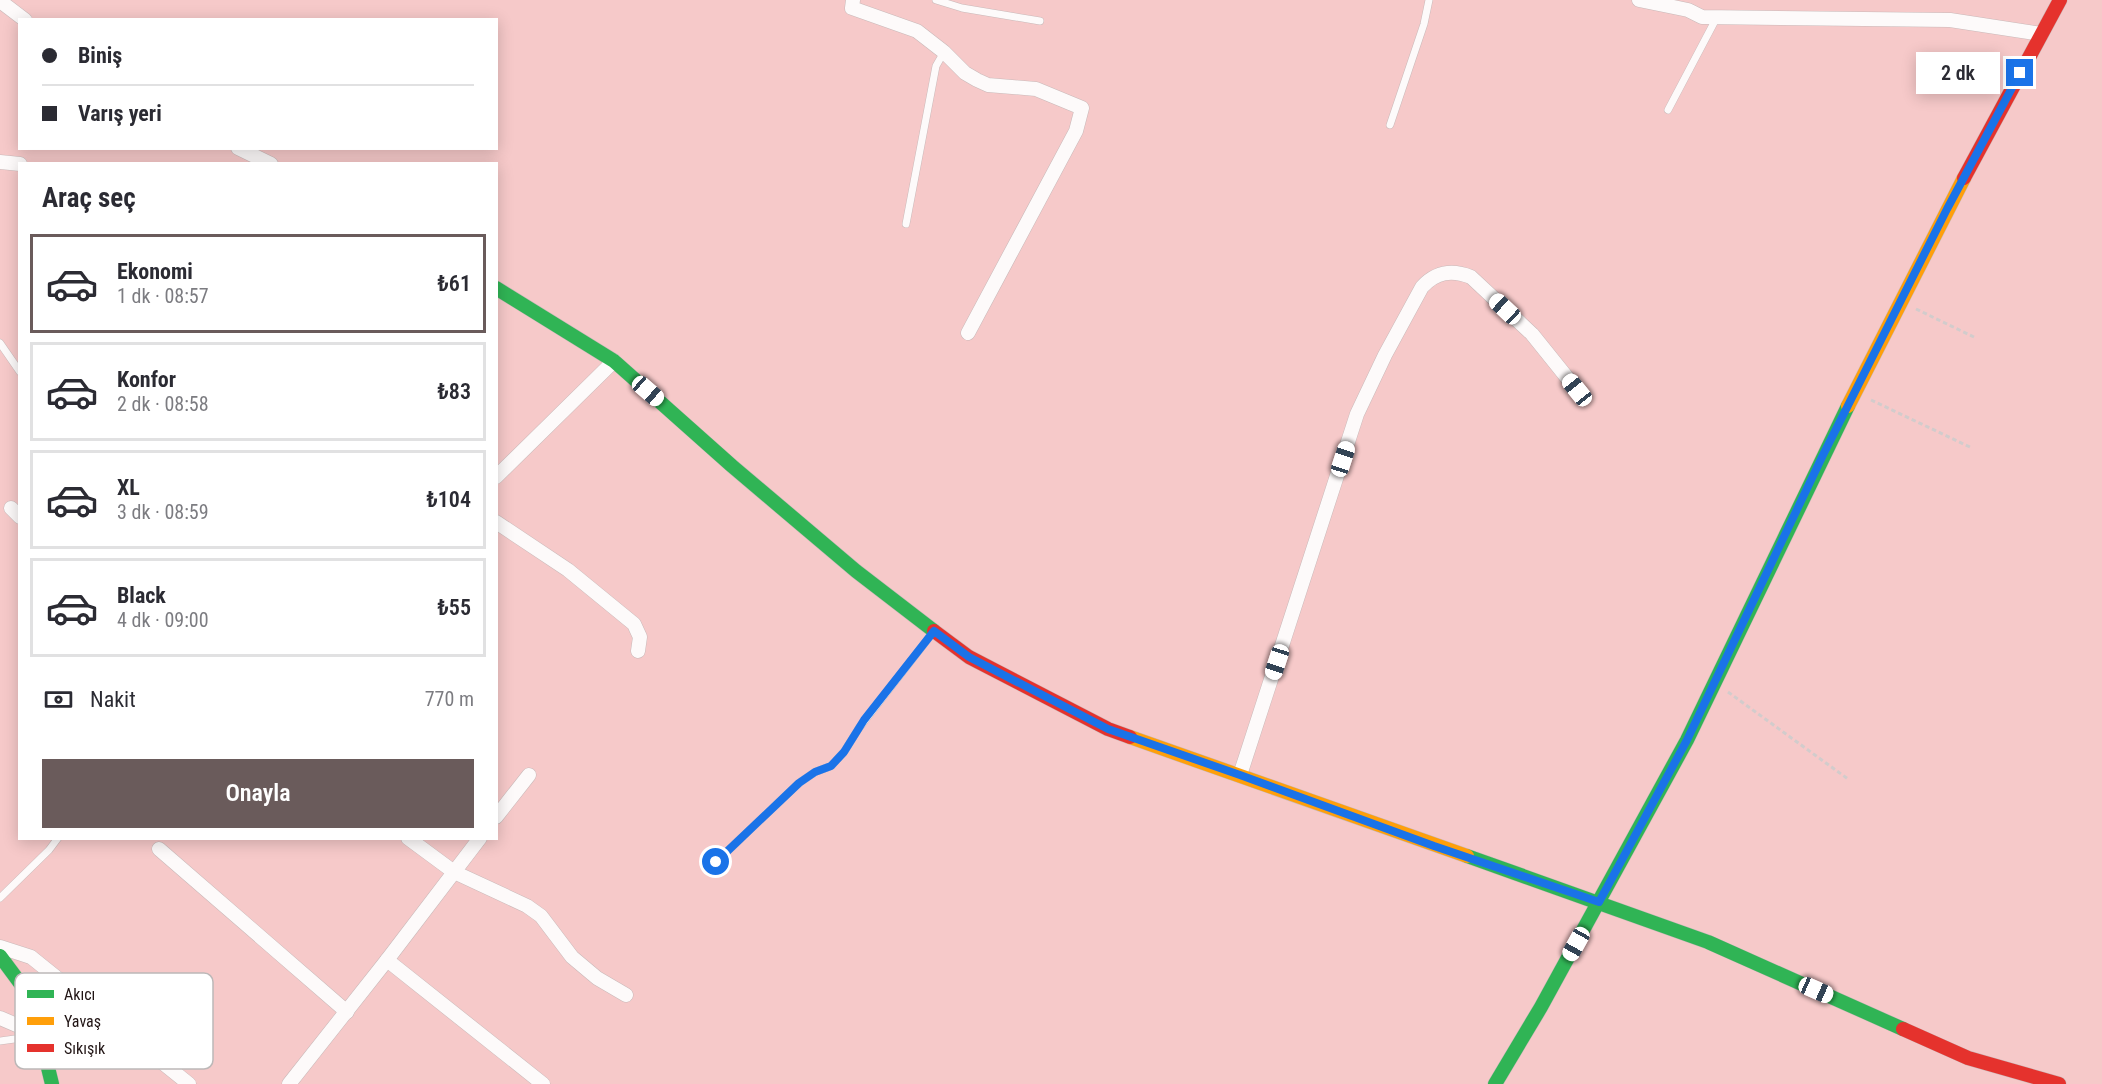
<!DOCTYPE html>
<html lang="tr">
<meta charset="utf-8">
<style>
:root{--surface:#fff;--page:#f2f2f3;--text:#2b2b33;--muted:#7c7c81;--line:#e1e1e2;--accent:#6a5b5b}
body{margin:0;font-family:"Roboto Condensed",sans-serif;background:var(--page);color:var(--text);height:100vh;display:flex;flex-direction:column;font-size:22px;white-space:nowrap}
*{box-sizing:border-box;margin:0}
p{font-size:20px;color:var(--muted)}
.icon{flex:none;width:33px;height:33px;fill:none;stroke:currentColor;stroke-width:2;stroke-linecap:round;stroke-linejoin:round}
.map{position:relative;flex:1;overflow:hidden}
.panel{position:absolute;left:18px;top:162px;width:480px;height:678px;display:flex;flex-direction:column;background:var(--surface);border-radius:0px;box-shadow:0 3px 15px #0003}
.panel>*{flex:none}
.banner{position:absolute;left:18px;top:18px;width:480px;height:132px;border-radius:0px;box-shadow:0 3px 15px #0003;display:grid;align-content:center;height:132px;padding:0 24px;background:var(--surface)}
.end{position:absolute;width:27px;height:27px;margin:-14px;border:8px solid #1a73e8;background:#fff;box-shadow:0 0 0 3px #fff}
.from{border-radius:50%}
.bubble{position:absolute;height:42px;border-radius:0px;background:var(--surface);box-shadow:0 3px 15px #0003;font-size:20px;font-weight:600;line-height:42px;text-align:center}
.car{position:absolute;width:18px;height:36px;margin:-18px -9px;border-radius:8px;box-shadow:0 0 4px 2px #0007;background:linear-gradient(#fff 24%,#345 0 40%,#fff 0 76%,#345 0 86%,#fff 0)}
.banner b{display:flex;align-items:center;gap:21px;height:57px;font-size:22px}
.banner b+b{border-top:2px solid var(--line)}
.banner i{width:15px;height:15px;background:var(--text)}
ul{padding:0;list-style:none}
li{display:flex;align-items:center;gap:18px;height:99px;margin:0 12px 9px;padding:0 12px;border:3px solid var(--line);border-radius:0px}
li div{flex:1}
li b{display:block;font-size:22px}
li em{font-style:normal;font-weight:600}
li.selected{border-color:var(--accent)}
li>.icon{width:54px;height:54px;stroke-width:1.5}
h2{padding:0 24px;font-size:27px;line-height:72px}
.pay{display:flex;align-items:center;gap:15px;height:66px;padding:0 24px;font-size:22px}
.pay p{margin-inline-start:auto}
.cta{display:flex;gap:12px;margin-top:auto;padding:12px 24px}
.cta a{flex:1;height:69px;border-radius:0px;background:var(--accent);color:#fff;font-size:24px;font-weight:600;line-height:69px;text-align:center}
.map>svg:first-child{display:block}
.green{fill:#f6c9c9;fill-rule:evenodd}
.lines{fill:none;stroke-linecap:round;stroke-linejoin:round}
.lane-casing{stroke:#c9b9b9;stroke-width:8}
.street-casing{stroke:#c9b9b9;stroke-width:15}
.fast-casing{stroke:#c9b9b9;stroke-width:15}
.slow-casing{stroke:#c9b9b9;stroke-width:15}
.jam-casing{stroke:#c9b9b9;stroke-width:15}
.path{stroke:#d2cccc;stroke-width:3;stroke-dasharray:4.5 3;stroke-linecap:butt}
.lane{stroke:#fdfafa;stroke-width:7}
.street{stroke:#fdfafa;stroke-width:14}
.fast{stroke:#30b455;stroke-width:14}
.slow{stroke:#ff9f0a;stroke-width:14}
.jam{stroke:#e5322d;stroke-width:14}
.route{stroke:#1a73e8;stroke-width:8}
.key{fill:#fff;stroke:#bcb8b8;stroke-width:1.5}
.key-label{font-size:16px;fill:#201414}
</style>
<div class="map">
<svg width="2102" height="1084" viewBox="0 0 2102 1084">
<rect width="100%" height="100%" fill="#f3dede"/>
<path class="green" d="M0,0h2102v1084h-2102zM20,20h476v128h-476zM20,164h476v674h-476z"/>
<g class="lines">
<g class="lane-casing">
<g id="lane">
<polyline points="936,0 962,8 1040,21"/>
<polyline points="1668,110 1717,17"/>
<polyline points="1390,125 1424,24 1429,0"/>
<polyline points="906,224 936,66 944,52"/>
<polyline points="0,343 20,372"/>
<polyline points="716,862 799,783 815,772 831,766 844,752 859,728 934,631"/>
<polyline points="0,898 49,850 58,838"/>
<polyline points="0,1041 36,1036"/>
</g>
</g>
<g class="street-casing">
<g id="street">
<polyline points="853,0 852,8 917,31 944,52 965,73 977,80 988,85 1036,89 1082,108 1076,131 968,333"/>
<polyline points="1639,0 1688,10 1702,17 1950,20 2041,34"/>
<polyline points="0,1 25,20"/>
<polyline points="238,148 271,164"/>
<polyline points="0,162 20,164"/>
<polyline points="496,477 614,361"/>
<polyline points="11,508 20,517"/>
<polyline points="496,522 568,570 634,624 640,637 638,651"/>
<path d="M1240,775l117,-361 28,-59 37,-68c14,-15 29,-18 49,-10l61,57 45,56"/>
<polyline points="496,817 529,775"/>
<polyline points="408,838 454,872 527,906 541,916 572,957 597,978 626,995"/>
<polyline points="159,849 347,1012"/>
<polyline points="0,947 31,957 189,1084"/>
<polyline points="387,960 543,1084"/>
<polyline points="0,1018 40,1035"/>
<polyline points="289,1084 387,960 480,838"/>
</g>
</g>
<g class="fast-casing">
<g id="fast">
<polyline points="496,288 614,361 732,466 856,571 934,631"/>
<polyline points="1467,856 1708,942 1903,1029"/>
<polyline points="0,956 26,991 40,1035 52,1084"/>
<polyline points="1495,1084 1541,1007 1687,740 1848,406"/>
</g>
</g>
<g class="slow-casing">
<g id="slow">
<polyline points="1848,406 1964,178"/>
<polyline points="1130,737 1467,856"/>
</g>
</g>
<g class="jam-casing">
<g id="jam">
<polyline points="1964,178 2060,0"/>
<polyline points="934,631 969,657 1108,729 1130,737"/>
<polyline points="1903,1029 1968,1058 2059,1084"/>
</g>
</g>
<g class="path">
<polyline points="1916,309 1974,337"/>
<polyline points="1871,400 1972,448"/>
<polyline points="1728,692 1848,779"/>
</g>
<use href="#lane" class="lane"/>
<use href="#street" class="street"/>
<use href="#fast" class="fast"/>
<use href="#slow" class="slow"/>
<use href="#jam" class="jam"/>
</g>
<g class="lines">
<polyline class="route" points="716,862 799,783 815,772 831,766 844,752 864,720 934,631 969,657 1108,729 1240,775 1434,846 1599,902 1687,740 1823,455 1947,209 2020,73"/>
</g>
<rect x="15" y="973" width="198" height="96" rx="9" class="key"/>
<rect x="27" y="990" width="27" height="8" fill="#30b455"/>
<rect x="27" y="1017" width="27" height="8" fill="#ff9f0a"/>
<rect x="27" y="1044" width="27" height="8" fill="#e5322d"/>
<g class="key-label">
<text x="64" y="1000">Akıcı</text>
<text x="64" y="1027">Yavaş</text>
<text x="64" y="1054">Sıkışık</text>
</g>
</svg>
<i class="end from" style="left:716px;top:862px"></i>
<i class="end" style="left:2020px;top:73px"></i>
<div class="bubble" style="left:1916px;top:52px;width:84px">2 dk</div>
<i class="car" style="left:1505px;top:309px;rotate:313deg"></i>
<i class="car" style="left:1577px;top:390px;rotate:321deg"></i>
<i class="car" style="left:648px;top:391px;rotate:131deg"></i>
<i class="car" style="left:1343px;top:459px;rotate:18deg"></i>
<i class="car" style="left:1277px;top:662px;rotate:198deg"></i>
<i class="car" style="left:1576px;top:944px;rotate:209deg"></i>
<i class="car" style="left:1816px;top:990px;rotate:114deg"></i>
<div class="banner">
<b><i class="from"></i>Biniş</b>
<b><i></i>Varış yeri</b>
</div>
<section class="panel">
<h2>Araç seç</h2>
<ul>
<li class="selected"><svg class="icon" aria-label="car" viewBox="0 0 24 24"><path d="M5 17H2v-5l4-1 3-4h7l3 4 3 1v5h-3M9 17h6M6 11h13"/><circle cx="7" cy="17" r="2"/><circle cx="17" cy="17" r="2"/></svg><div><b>Ekonomi</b><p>1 dk · 08:57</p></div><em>₺61</em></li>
<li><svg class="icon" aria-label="car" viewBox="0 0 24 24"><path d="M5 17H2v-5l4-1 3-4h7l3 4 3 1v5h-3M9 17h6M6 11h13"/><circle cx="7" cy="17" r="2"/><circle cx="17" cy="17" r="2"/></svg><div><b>Konfor</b><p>2 dk · 08:58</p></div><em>₺83</em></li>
<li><svg class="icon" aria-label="car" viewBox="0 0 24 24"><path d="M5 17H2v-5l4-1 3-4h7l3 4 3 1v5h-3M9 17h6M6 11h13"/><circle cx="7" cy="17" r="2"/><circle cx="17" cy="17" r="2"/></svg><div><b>XL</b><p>3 dk · 08:59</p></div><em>₺104</em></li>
<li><svg class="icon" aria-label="car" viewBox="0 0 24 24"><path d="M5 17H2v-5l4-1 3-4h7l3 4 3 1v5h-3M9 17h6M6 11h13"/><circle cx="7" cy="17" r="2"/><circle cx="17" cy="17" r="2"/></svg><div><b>Black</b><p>4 dk · 09:00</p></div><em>₺55</em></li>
</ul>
<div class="pay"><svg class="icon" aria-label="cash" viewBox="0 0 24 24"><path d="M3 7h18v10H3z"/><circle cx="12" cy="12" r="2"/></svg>Nakit<p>770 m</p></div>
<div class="cta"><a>Onayla</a></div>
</section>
</div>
